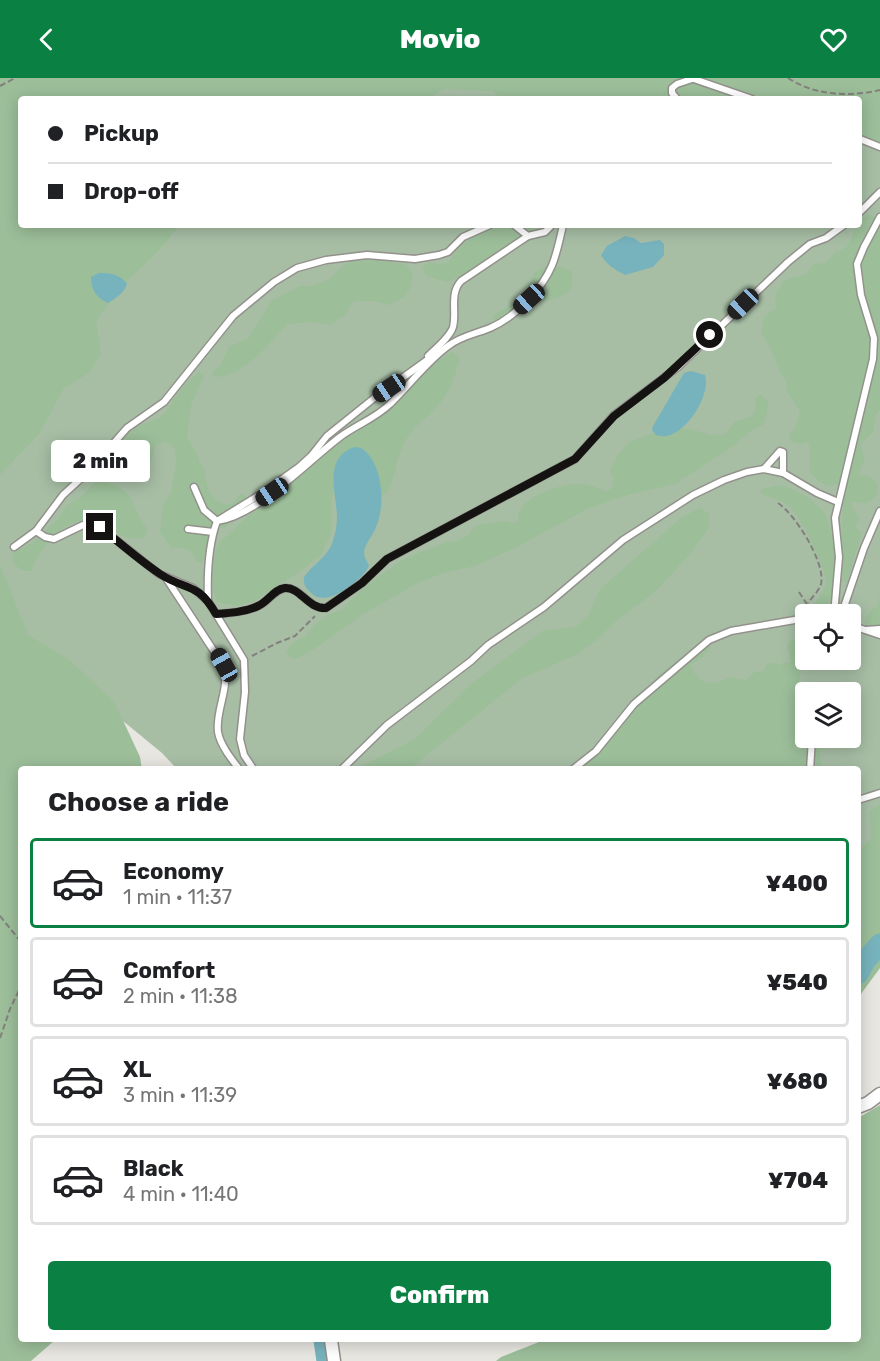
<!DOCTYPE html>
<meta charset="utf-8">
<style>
:root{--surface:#fff;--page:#f6f6f6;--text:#202124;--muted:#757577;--line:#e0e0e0;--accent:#0b8043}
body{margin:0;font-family:Rubik,sans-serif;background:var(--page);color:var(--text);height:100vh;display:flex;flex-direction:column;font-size:22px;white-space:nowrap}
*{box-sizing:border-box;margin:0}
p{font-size:20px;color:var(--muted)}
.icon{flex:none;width:33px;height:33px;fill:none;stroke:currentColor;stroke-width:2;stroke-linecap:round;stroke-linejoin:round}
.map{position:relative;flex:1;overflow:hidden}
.details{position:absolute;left:18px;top:688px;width:843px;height:576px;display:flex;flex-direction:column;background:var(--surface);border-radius:6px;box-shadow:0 3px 15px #0003}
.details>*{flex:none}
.guide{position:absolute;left:18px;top:18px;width:844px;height:132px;border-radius:6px;box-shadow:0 3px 15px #0003;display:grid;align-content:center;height:132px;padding:0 30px;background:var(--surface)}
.fabs{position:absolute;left:795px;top:526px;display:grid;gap:12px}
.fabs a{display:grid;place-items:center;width:66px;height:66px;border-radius:6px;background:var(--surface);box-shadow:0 3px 15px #0003;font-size:30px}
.end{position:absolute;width:27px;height:27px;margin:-14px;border:8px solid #141311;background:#fff;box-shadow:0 0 0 3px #fff}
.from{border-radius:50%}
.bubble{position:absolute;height:42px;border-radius:6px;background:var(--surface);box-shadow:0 3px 15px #0003;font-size:20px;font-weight:800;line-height:42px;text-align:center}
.car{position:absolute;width:18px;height:36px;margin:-18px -9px;border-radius:8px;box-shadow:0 0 4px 2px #0007;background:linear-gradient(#222 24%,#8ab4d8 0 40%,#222 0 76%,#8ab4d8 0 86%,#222 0)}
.guide b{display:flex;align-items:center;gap:21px;height:57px;font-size:22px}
.guide b+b{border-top:2px solid var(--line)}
.guide i{width:15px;height:15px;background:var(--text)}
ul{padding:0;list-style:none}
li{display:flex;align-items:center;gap:18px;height:90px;margin:0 12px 9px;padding:0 18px;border:3px solid var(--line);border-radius:6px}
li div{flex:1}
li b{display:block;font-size:22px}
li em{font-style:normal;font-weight:800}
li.active{border-color:var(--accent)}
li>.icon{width:54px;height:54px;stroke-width:1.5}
h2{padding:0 30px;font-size:27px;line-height:72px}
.button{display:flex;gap:12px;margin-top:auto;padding:12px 30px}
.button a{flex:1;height:69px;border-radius:6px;background:var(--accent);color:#fff;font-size:24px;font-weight:800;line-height:69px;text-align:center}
header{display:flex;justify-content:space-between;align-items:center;height:78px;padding:0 30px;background:var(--accent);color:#fff;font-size:27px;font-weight:800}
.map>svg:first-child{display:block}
.green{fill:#a7bea5;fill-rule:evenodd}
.forest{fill:#9cbe99}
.water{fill:#77b3bd}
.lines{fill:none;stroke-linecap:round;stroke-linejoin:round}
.river{stroke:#77b3bd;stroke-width:21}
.service-casing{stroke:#93918c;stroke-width:9}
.minor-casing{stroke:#93918c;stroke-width:15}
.path{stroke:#82817d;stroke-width:2;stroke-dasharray:6 3;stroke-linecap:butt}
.service{stroke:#fff;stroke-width:6}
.minor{stroke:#fff;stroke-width:12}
.route{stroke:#141311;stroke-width:8}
</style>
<header><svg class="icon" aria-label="back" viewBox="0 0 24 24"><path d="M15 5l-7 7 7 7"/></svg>Movio<svg class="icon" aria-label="heart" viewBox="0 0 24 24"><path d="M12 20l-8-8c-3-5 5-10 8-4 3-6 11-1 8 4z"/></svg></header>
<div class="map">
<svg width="880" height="1283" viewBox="0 0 880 1283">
<rect width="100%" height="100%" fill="#e8e6e1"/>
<g class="green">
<polygon points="432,0 544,21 407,21"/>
<path d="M860,34l20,3v759l-22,24v-128l-681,-1 -15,-16 -89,-73 -73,-29v-231l68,-141 106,-54h686zM806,537h44v45h-44zM806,615h44v45h-44z"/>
</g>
<g class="forest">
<polygon points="0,0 880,0 880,68 860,64 860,21 500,21 492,13 444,11 427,21 21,21 21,147 179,147 165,166 120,210 96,243 101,276 89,295 64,310 39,356 0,397"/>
<path d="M869,136l7,4 4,-1v192l-4,5 -3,18 -13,12 5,15 -7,16 11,1 8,7v12l-9,8 -18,-1 9,16 -4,9 7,6 -15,49 -4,-1c-1,-31 -2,-61 1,-92l-5,-5c-7,3 -13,2 -19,-2 -20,-14 -5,-23 -12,-40l-8,2 -8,-2 -3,-7 6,-7 5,-17 -13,-19 -1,-12 -6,-7 -8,-22 -11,-19 3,-15 12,-9 -1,-12 7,-14 8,-4 15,-3 9,-11 12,-1 10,-12 5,-1 8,-7 8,-18h3l1,-5z"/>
<path d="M500,147h47l-4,4 -32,14 -17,14 -35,20 -12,5 -21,-6 -4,-8 6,-6 11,2 10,-2c11,-21 30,-28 51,-37z"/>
<path d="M377,182l30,5 6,10c-3,19 -7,23 -25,30l-14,-4h-20l-9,14 -15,10 -20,-3 -23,2c-19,21 -44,54 -74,53v-6l7,-5 9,-19 19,-9 24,-38 28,-14h11l19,-7 11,-12 10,-6z"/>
<path d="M546,188l16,1 10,5c4,27 -19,29 -40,29l-6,10 -15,5 -10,7 -7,-2 -1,-6c10,-6 26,-13 33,-23 9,-13 1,-17 20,-26z"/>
<path d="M452,274l8,7c-5,16 -9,30 -19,43 -10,13 -27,23 -35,38 -10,16 -10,36 -19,53l-8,3 -43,-18 -5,28v28l-10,21 -22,17 -46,30 -17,4 -19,-4 -4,-13 -1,-24 6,-21 40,-37 45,-33 37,-32 40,-26 31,-39z"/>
<path d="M199,294l5,4 -13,29 -4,33 11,17 1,7 5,6 4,21 8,12 11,4 7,-2 4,-7 5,-2 6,4 -9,17 -16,13 -11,-3 -6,3 2,9 -7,26 -5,-1c-9,-16 -9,-14 -26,-14l-11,-16 3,-27 8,-13 5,-30 -1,-12 -5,-6 -8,-2 -7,4c-3,17 -7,26 -22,36 -33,-10 -17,-42 5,-56 7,-5 18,-4 25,-11 4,-4 8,-11 11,-16 7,-10 15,-20 25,-27z"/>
<path d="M760,316l8,7 -1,13 -3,10 -15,8 -17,15 -57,37 -48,11 -38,13 -72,39 -42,19 -32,7 -25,10 -53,30 -57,40 -12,6 -6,-1 -4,-7 6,-8 14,-7 8,-11 12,-9 17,-7 22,-23 39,-27 37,-15 16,-3 11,-6 9,-10 28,-4 9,2 4,-3c-1,-23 41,-36 61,-36 10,0 18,4 28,7l5,-3 2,-6 -4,-11 7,-15 12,-14 38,-14 23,1 21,6 14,-1 11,-13 16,-5 4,-8 -1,-10z"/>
<path d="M97,402c44,11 29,22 51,50l-4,8c-6,0 -13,1 -19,-1 -10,-3 -19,-12 -29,-15 -30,-9 -55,25 -65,49h-8l-8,-6 -4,-11 21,-11 26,-24 8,-13 15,-9z"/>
<path d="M780,407c15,4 30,12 40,23 15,14 19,73 11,91 -2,5 -8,10 -13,13l-4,-1 -1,-5c4,-8 13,-15 13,-24 0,-15 -26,-66 -37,-76 -9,-7 -21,-7 -29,-14l2,-3z"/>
<polygon points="700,430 710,436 709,450 689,477 654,515 616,543 598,561 578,576 521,601 411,690 406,692 356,691 415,661 472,605 544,552 576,549 588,537 600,511 682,439"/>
<polygon points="0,487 28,557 70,582 115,625 140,679 142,691 21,692 21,1262 55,1262 31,1283 0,1283"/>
<polygon points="880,517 880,547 867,548 864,545 870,533 878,527"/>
<path d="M791,562l7,1 7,4v15l-4,6 -2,22 3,28 3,7 1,15h6l7,10 3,21 -245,1 8,-16 21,-11 15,-29 15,-19 13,-1 7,-17 44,-34h9l1,5 -7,9 -12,8c5,18 22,24 37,12l17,3 10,-8 9,-1 3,-8 14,1 10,-2 -4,-16z"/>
<polygon points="880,726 880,890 858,920 858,773 871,760 870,733"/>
<polygon points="880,1027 880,1283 496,1283 501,1279 544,1262 858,1262 858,1040"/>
</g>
<g class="water">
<path d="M625,158l9,2 7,5 19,-3 4,4v11l-11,12 -28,8c-10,-5 -18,-10 -24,-20l6,-9z"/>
<path d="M99,195c11,0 21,1 28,11 -2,8 -12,15 -19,19 -12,-5 -17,-14 -17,-26z"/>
<path d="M691,293l14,4c6,19 -16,54 -35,60 -5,2 -10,1 -14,0l-4,-5 1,-4 31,-53z"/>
<path d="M355,369l6,1c22,14 25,57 15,79 -3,9 -12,17 -12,26 0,5 4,9 5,13 -7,15 -42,43 -58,27 -5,-5 -8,-8 -7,-16 9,-13 23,-19 29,-36 2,-7 4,-15 4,-23 0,-23 -15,-61 18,-71z"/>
</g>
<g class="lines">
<g class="river">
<polyline points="858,896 865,883 880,866"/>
<polyline points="324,1262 327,1283"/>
</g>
<g class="service-casing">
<g id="service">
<polyline points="691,0 752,21"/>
<polyline points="677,21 672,15 672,10 677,6 692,1"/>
<polyline points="860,61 880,69"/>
<polyline points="860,134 880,114"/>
<polyline points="514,147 528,158"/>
<path d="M428,278c8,-8 22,-19 25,-29 4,-15 -4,-33 8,-46l67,-45 17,-4 7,-7"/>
<polyline points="764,391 780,373 783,374 783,395"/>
<path d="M194,409l10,23 13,11c40,-5 91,-60 123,-84 16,-12 36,-19 50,-33 19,-18 36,-42 58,-58 13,-10 27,-12 42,-18 14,-6 29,-18 40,-30 23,-25 26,-41 33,-73"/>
<polyline points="188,451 213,454"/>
<polyline points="36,453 45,459 54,461 83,447 100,449 159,496 193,510 208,523 244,582 245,614 240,661 244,677 254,692"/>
<polyline points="14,469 36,453 63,417 89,393 127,350 164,324 233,238 274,204 297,190 326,182 367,177 415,181 439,177 448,174 463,159 490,147"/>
<path d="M166,500l57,87c8,22 -8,45 -5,67 2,13 14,28 22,38"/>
<path d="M208,523c-1,-27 0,-55 9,-80l47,-29 35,-25 12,-11 16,-20 46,-37 64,-46"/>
<path d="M216,536c14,-1 29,-2 42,-8 10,-4 17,-17 27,-18 16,-1 24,22 41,20l36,-25 25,-24 188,-100 39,-44 64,-48 110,-105 22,-18 16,-6 18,-13"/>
<polyline points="834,537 839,479 835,440 873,281 874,260 861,217 857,186 864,169 880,139"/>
<polyline points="834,537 844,529 864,470 880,433"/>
<polyline points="850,547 880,557"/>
<polyline points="866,552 880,551"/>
<polyline points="341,692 387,647 471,583 488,567 544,529 623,462 693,417 724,402 747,394 764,391 783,395 817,415 838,424"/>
<polyline points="572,692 596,673 634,626 709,562 731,553 806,540"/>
<polyline points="810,692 812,660"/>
<polyline points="858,722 880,715"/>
</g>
</g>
<g class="minor-casing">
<g id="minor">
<polyline points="858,1029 868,1025 880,1016"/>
<polyline points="331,1262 334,1283"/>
</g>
</g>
<g class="path">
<path d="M788,0c27,18 62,19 92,12"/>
<polyline points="0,8 15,0"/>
<path d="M778,425c17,11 48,60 43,81 -2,7 -9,13 -13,19"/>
<polyline points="799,514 810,531"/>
<polyline points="252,578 277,565 295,558 315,538"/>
<polyline points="0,838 21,864"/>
<polyline points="0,960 10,931 21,908"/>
</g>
<use href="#service" class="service"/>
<use href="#minor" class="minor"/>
</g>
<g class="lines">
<path class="route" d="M100,449c20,16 39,33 60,47 26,17 37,7 56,40 14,-1 29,-2 42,-8 10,-4 16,-17 27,-18 15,-1 23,21 41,20l36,-25 25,-24 188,-100 39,-43 50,-38 46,-43"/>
</g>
</svg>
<div class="fabs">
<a><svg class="icon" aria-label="locate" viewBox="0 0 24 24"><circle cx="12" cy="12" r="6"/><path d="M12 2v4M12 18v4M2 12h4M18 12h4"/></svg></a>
<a><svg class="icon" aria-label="layers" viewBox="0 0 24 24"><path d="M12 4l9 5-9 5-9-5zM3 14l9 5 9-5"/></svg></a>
</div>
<i class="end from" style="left:710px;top:257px"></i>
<i class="end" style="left:100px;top:449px"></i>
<div class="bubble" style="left:51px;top:362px;width:99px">2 min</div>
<i class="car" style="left:529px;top:221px;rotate:228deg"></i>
<i class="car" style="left:743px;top:226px;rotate:226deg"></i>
<i class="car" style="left:389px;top:310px;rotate:236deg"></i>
<i class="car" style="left:272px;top:414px;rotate:236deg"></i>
<i class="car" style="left:224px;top:587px;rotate:331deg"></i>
<div class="guide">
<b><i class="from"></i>Pickup</b>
<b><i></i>Drop-off</b>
</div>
<section class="details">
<h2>Choose a ride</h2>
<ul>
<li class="active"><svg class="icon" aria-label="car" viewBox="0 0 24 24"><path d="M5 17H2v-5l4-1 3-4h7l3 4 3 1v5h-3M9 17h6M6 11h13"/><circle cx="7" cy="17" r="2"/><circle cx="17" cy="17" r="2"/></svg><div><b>Economy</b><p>1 min · 11:37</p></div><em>¥400</em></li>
<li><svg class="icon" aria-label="car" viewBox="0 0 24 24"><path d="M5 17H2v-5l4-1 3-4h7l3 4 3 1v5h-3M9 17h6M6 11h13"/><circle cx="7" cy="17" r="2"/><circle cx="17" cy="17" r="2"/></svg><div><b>Comfort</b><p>2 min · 11:38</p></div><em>¥540</em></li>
<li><svg class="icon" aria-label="car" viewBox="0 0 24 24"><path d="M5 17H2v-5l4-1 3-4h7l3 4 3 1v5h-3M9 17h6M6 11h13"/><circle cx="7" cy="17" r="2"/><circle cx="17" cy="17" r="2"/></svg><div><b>XL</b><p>3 min · 11:39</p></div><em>¥680</em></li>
<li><svg class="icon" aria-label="car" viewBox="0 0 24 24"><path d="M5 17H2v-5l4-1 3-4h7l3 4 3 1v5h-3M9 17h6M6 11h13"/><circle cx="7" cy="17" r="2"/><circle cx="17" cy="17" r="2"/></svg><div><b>Black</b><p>4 min · 11:40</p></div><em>¥704</em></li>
</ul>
<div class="button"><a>Confirm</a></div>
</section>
</div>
